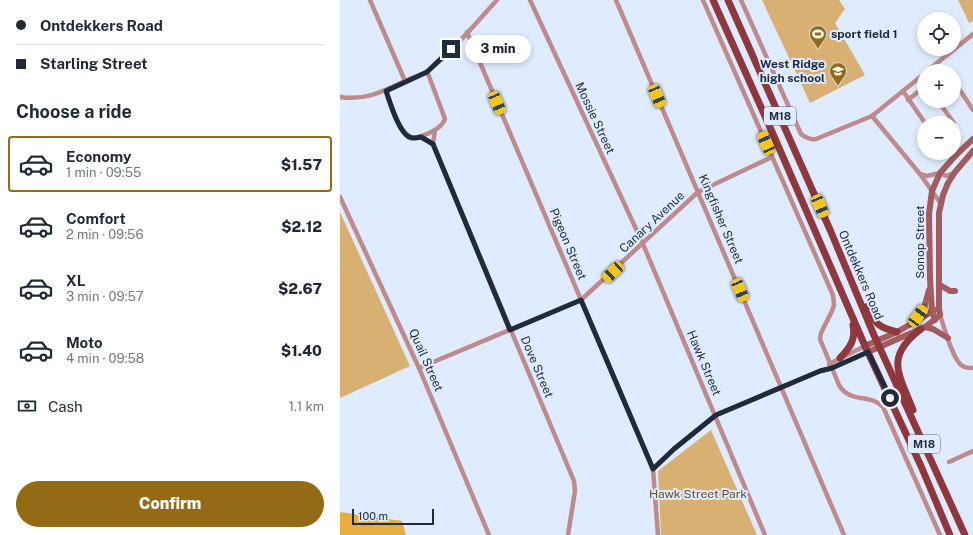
<!DOCTYPE html>
<meta charset="utf-8">
<style>
:root{--surface:#fff;--page:#f6f6f7;--text:#1f2937;--muted:#747a83;--line:#e0e1e3;--accent:#956a15}
body{margin:0;font-family:"Public Sans",sans-serif;background:var(--page);color:var(--text);height:100vh;display:flex;flex-direction:column;font-size:15px;white-space:nowrap}
*{box-sizing:border-box;margin:0}
p{font-size:13px;color:var(--muted)}
.icon{flex:none;width:22px;height:22px;fill:none;stroke:currentColor;stroke-width:2;stroke-linecap:round;stroke-linejoin:round}
.map{position:relative;flex:1;overflow:hidden}
.sheet{display:flex;flex-direction:column;background:var(--surface);width:340px}
.sheet>*{flex:none}
.banner{display:grid;align-content:center;height:88px;padding:0 16px;background:var(--surface)}
.buttons{position:absolute;left:577px;top:12px;display:grid;gap:8px}
.buttons a{display:grid;place-items:center;width:44px;height:44px;border-radius:50%;background:var(--surface);box-shadow:0 2px 6px #0003;font-size:20px}
.scale{position:absolute;left:12px;bottom:10px;width:82px;box-sizing:border-box;padding-left:4px;border:2px solid #1f2a3b;border-top:0;font-size:11px;line-height:14px;white-space:nowrap;color:#1f2a3b;-webkit-text-stroke:3px #dfebfe;paint-order:stroke}
.end{position:absolute;width:18px;height:18px;margin:-9px;border:5px solid #1f2a3b;background:#fff;box-shadow:0 0 0 2px #fff}
.from{border-radius:50%}
.bubble{position:absolute;height:28px;border-radius:14px;background:var(--surface);box-shadow:0 2px 6px #0003;font-size:13px;font-weight:800;line-height:28px;text-align:center}
.car{position:absolute;width:12px;height:24px;margin:-12px -6px;border-radius:5px;box-shadow:0 0 3px 1px #0007;background:linear-gradient(#f5c518 24%,#345 0 40%,#f5c518 0 76%,#345 0 86%,#f5c518 0)}
.banner b{display:flex;align-items:center;gap:14px;height:38px;font-size:15px}
.banner b+b{border-top:1px solid var(--line)}
.banner i{width:10px;height:10px;background:var(--text)}
ul{padding:0;list-style:none}
li{display:flex;align-items:center;gap:12px;height:56px;margin:0 8px 6px;padding:0 8px;border:2px solid transparent;border-radius:4px}
li div{flex:1}
li b{display:block;font-size:15px}
li em{font-style:normal;font-weight:800}
li.active{border-color:var(--accent)}
li>.icon{width:36px;height:36px;stroke-width:1.5}
h2{padding:0 16px;font-size:18px;line-height:48px}
.pay{display:flex;align-items:center;gap:10px;height:44px;padding:0 16px;font-size:15px}
.pay p{margin-inline-start:auto}
.primary-button{display:flex;gap:8px;margin-top:auto;padding:8px 16px}
.primary-button a{flex:1;height:46px;border-radius:24px;background:var(--accent);color:#fff;font-size:16px;font-weight:800;line-height:46px;text-align:center}
main{display:flex;flex:1;min-height:0}
.map>svg:first-child{display:block}
.green{fill:#d8b172}
.forest{fill:#e9ad3f}
.lines{fill:none;stroke-linecap:round;stroke-linejoin:round}
.street{stroke:#be8a8b;stroke-width:4.5}
.secondary{stroke:#a45b5d;stroke-width:6}
.primary{stroke:#8f373d;stroke-width:7}
.route{stroke:#1f2a3b;stroke-width:5}
.labels{text-anchor:middle;dominant-baseline:central;stroke-width:4;stroke-linejoin:round;paint-order:stroke}
.shield{fill:#dfebfe;stroke:#596476;stroke-width:1}
.shield-label{font-size:11px;font-weight:bold;fill:#1f2a3b}
.poi-label{font-size:12px;font-weight:bold;fill:#1f2a3b;stroke:#dfebfe;text-anchor:start}
.street-label{font-size:12px;fill:#1f2a3b;stroke:#dfebfe}
.park-label{font-size:12px;fill:#674e23;stroke:#dfebfe}
</style>
<main>
<section class="sheet">
<div class="banner">
<b><i class="from"></i>Ontdekkers Road</b>
<b><i></i>Starling Street</b>
</div>
<h2>Choose a ride</h2>
<ul>
<li class="active"><svg class="icon" aria-label="car" viewBox="0 0 24 24"><path d="M5 17H2v-5l4-1 3-4h7l3 4 3 1v5h-3M9 17h6M6 11h13"/><circle cx="7" cy="17" r="2"/><circle cx="17" cy="17" r="2"/></svg><div><b>Economy</b><p>1 min · 09:55</p></div><em>$1.57</em></li>
<li><svg class="icon" aria-label="car" viewBox="0 0 24 24"><path d="M5 17H2v-5l4-1 3-4h7l3 4 3 1v5h-3M9 17h6M6 11h13"/><circle cx="7" cy="17" r="2"/><circle cx="17" cy="17" r="2"/></svg><div><b>Comfort</b><p>2 min · 09:56</p></div><em>$2.12</em></li>
<li><svg class="icon" aria-label="car" viewBox="0 0 24 24"><path d="M5 17H2v-5l4-1 3-4h7l3 4 3 1v5h-3M9 17h6M6 11h13"/><circle cx="7" cy="17" r="2"/><circle cx="17" cy="17" r="2"/></svg><div><b>XL</b><p>3 min · 09:57</p></div><em>$2.67</em></li>
<li><svg class="icon" aria-label="car" viewBox="0 0 24 24"><path d="M5 17H2v-5l4-1 3-4h7l3 4 3 1v5h-3M9 17h6M6 11h13"/><circle cx="7" cy="17" r="2"/><circle cx="17" cy="17" r="2"/></svg><div><b>Moto</b><p>4 min · 09:58</p></div><em>$1.40</em></li>
</ul>
<div class="pay"><svg class="icon" aria-label="cash" viewBox="0 0 24 24"><path d="M3 7h18v10H3z"/><circle cx="12" cy="12" r="2"/></svg>Cash<p>1.1 km</p></div>
<div class="primary-button"><a>Confirm</a></div>
</section>
<div class="map">
<svg width="633" height="535" viewBox="0 0 633 535">
<rect width="100%" height="100%" fill="#dfebfe"/>
<g class="green">
<polygon points="422,0 499,0 505,9 495,23 525,75 470,103"/>
<polygon points="618,0 633,0 633,21 629,23"/>
<polygon points="0,212 70,366 0,398"/>
<polygon points="371,430 417,535 321,535 318,471"/>
</g>
<polygon class="forest" points="0,512 62,521 66,535 0,535"/>
<g class="lines">
<g class="street">
<polyline points="30,0 65,81"/>
<polyline points="190,0 303,244 425,535"/>
<polyline points="276,0 504,535"/>
<path d="M363,0l130,295 1,10 -2,6 -11,22 -1,6 19,46c11,19 31,8 44,22l57,128"/>
<path d="M401,0l60,134c5,4 9,6 15,5l56,-23 52,-42"/>
<polyline points="127,32 313,469 318,535"/>
<polyline points="587,71 633,34"/>
<polyline points="614,81 633,110"/>
<path d="M46,91c6,14 12,45 29,47 11,-3 26,-8 30,-19l-18,-48"/>
<polyline points="563,91 585,123"/>
<path d="M0,97c26,4 44,-6 67,-17 7,-3 16,-5 22,-10 25,-20 46,-46 68,-70"/>
<polyline points="568,100 584,87"/>
<polyline points="598,101 614,123"/>
<polyline points="532,116 580,174 601,204"/>
<polyline points="95,130 93,144 234,481 235,491 228,535"/>
<polyline points="81,137 93,144"/>
<polyline points="580,174 587,176 600,173 606,176 614,173"/>
<polyline points="0,197 79,368 149,535"/>
<path d="M600,315c4,12 12,42 21,50 4,3 7,3 12,3"/>
<polyline points="489,364 525,346"/>
<polyline points="79,368 241,300 358,192 432,157"/>
<polyline points="609,462 633,451"/>
<polyline points="313,469 334,449 376,415 480,371 492,368 528,352"/>
</g>
<g class="secondary">
<polyline points="600,285 610,291 615,291"/>
<polyline points="595,320 592,312 590,279 589,214 592,191 600,173 616,155 633,139"/>
<polyline points="574,321 584,308 589,290"/>
<polyline points="585,327 593,329 608,338"/>
<polyline points="525,346 557,332 595,310"/>
<polyline points="528,352 585,327 600,315 599,308 599,213 603,195 608,183 615,172 633,151"/>
</g>
<g class="primary">
<polyline points="373,0 433,134 525,346 581,466 610,535"/>
<polyline points="388,0 491,232 533,333 625,535"/>
<path d="M526,307c11,17 11,20 31,25"/>
<path d="M500,358c10,-10 16,-19 13,-33"/>
<path d="M573,410c-14,-36 -29,-53 8,-81"/>
</g>
</g>
<g class="lines">
<path class="route" d="M111,49l-24,23 -41,19c4,11 12,40 23,46 4,2 8,1 12,0l12,7 77,186 71,-30 72,169 21,-20 42,-34 104,-44 12,-3 36,-16 22,46"/>
</g>
<defs>
<g id="stadium-pin" transform="scale(0.9)"><path d="M0 17L-7.5 6A9.5 9.5 0 1 1 7.5 6Z" fill="#956a15" stroke="#dfebfe"/><path d="M0-5a6.5 5 0 1 0 0 10a6.5 5 0 1 0 0-10ZM-3.5-1.8h7v3.6h-7Z" fill="#fff"/></g>
<g id="school-pin" transform="scale(0.9)"><path d="M0 17L-7.5 6A9.5 9.5 0 1 1 7.5 6Z" fill="#956a15" stroke="#dfebfe"/><path d="M0-5L7-2L0 1L-7-2ZM-4 1L0 2.5L4 1V4Q0 6-4 4Z" fill="#fff"/></g>
</defs>
<g fill-rule="evenodd">
<use href="#stadium-pin" x="478" y="34"/>
<use href="#school-pin" x="498" y="71"/>
</g>
<g class="labels">
<g class="shield">
<rect x="424" y="107" width="32" height="18" rx="3"/>
<rect x="568" y="435" width="32" height="18" rx="3"/>
</g>
<g class="shield-label">
<text x="440" y="116">M18</text>
<text x="584" y="444">M18</text>
</g>
<g class="poi-label">
<text x="491" y="34">sport field 1</text>
<text x="485" y="64" text-anchor="end">West Ridge<tspan x="485" dy="14">high school</tspan></text>
</g>
<g class="street-label">
<text transform="translate(255 118) rotate(65)">Mossie Street</text>
<text transform="translate(381 219) rotate(67)">Kingfisher Street</text>
<text transform="translate(312 222) rotate(-43)">Canary Avenue</text>
<text transform="translate(580 242) rotate(-90)">Sonop Street</text>
<text transform="translate(228 244) rotate(67)">Pigeon Street</text>
<text transform="translate(521 275) rotate(67)">Ontdekkers Road</text>
<text transform="translate(86 360) rotate(66)">Quail Street</text>
<text transform="translate(364 363) rotate(67)">Hawk Street</text>
<text transform="translate(197 367) rotate(67)">Dove Street</text>
</g>
<g class="park-label">
<text x="358" y="494">Hawk Street Park</text>
</g>
</g>
</svg>
<div class="buttons">
<a><svg class="icon" aria-label="locate" viewBox="0 0 24 24"><circle cx="12" cy="12" r="6"/><path d="M12 2v4M12 18v4M2 12h4M18 12h4"/></svg></a>
<a>+</a>
<a>−</a>
</div>
<div class="scale">100 m</div>
<i class="end from" style="left:550px;top:398px"></i>
<i class="end" style="left:111px;top:49px"></i>
<div class="bubble" style="left:125px;top:35px;width:66px">3 min</div>
<i class="car" style="left:317px;top:96px;rotate:157deg"></i>
<i class="car" style="left:157px;top:103px;rotate:157deg"></i>
<i class="car" style="left:426px;top:143px;rotate:336deg"></i>
<i class="car" style="left:480px;top:206px;rotate:157deg"></i>
<i class="car" style="left:273px;top:272px;rotate:227deg"></i>
<i class="car" style="left:400px;top:290px;rotate:157deg"></i>
<i class="car" style="left:578px;top:316px;rotate:36deg"></i>
</div>
</main>
